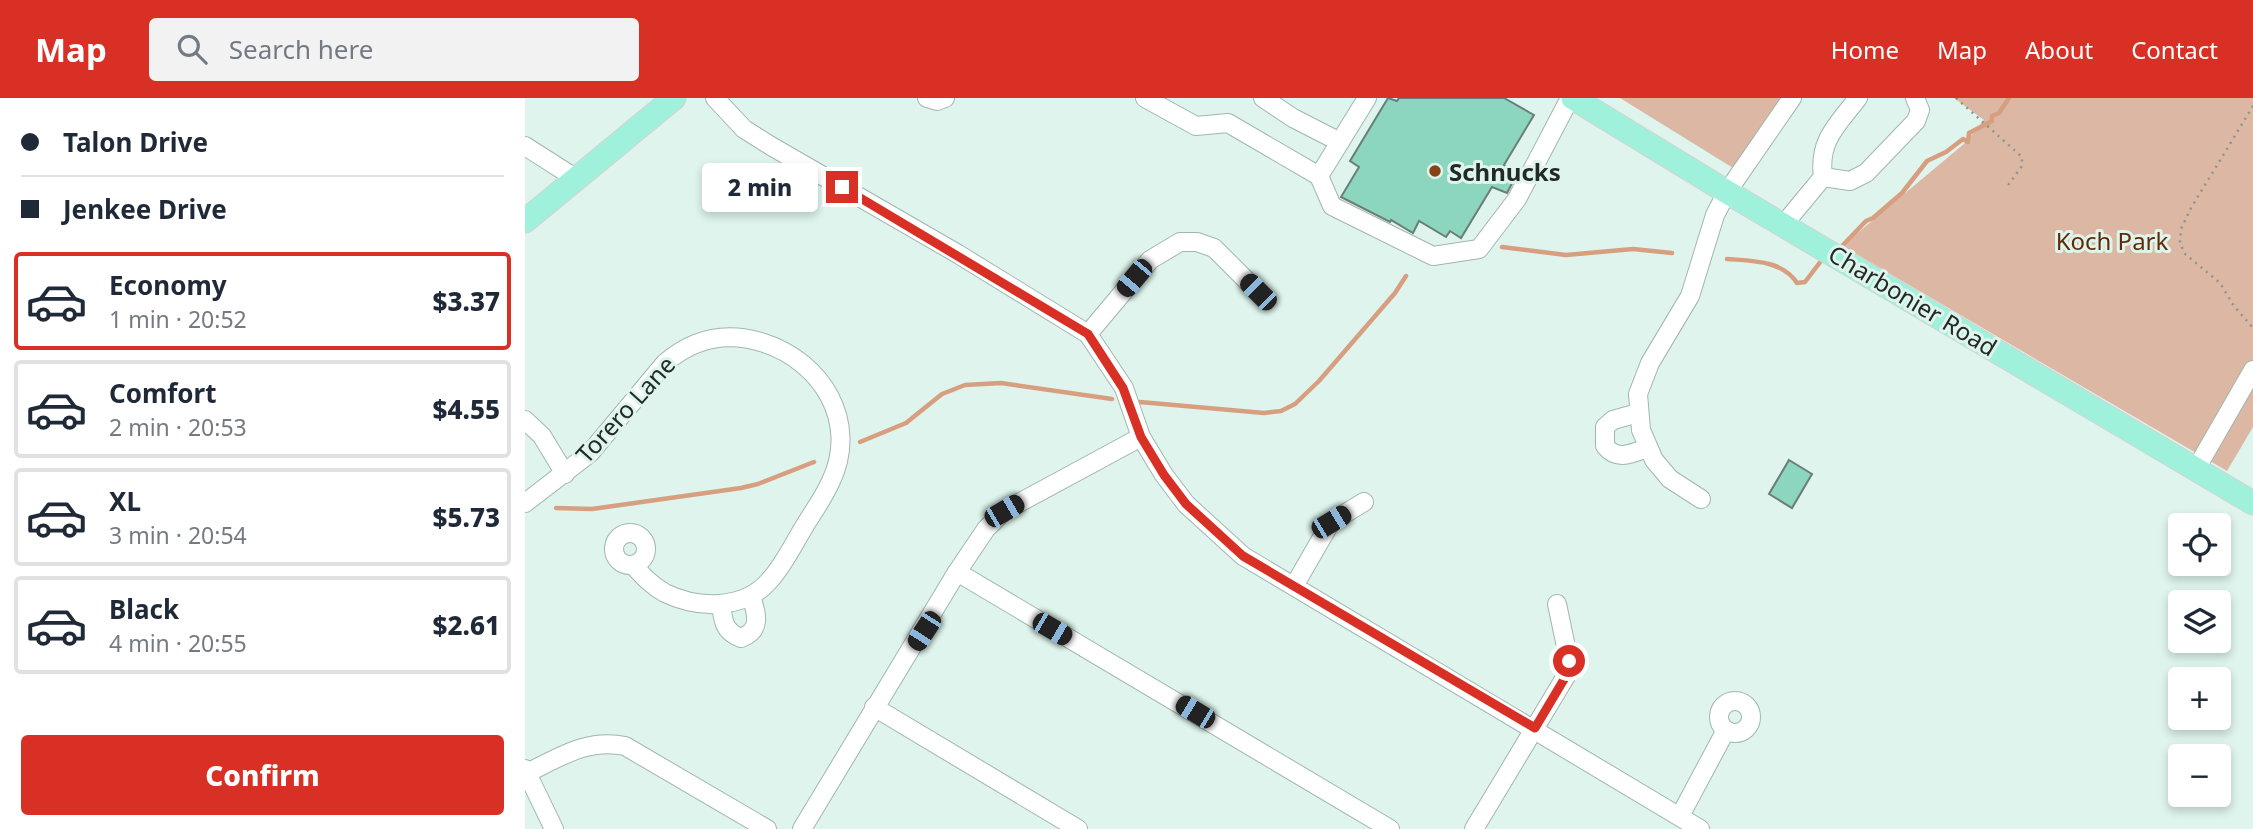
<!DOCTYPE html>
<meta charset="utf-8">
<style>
:root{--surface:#fff;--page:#f2f2f3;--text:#1f2937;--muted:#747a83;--line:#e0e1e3;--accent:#d93025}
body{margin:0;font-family:"Noto Sans",sans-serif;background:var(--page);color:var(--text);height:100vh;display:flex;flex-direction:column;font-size:26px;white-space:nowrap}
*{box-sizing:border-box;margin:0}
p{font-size:23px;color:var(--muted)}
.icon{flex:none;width:38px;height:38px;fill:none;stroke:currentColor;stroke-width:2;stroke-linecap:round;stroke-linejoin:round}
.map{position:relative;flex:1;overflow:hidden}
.side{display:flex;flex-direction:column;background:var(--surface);width:525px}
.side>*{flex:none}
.hud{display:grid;align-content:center;height:154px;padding:0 21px;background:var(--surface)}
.fabs{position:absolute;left:1643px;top:415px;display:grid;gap:14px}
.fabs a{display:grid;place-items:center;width:63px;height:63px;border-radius:7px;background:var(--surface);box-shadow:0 4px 10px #0003;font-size:35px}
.end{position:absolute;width:32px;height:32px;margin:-16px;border:9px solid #d93025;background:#fff;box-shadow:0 0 0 4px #fff}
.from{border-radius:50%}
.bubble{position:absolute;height:49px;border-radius:7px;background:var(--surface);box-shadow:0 4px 10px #0003;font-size:23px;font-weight:800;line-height:49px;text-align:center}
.car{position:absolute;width:21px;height:42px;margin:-21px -10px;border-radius:9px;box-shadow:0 0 5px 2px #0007;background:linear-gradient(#222 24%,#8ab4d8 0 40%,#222 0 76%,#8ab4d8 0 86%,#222 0)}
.hud b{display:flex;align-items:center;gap:24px;height:66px;font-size:26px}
.hud b+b{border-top:2px solid var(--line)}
.hud i{width:18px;height:18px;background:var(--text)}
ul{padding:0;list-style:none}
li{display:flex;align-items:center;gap:21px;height:98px;margin:0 14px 10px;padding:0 7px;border:4px solid var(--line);border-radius:7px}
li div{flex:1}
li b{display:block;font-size:26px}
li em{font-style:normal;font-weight:800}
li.active{border-color:var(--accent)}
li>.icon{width:63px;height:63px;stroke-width:1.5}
.button{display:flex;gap:14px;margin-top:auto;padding:14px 21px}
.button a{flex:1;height:80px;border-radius:7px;background:var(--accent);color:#fff;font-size:28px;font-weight:800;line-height:80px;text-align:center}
header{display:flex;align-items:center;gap:42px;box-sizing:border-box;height:98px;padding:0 35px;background:var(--accent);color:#fff}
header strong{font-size:33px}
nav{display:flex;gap:38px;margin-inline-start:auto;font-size:24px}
.search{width:490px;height:63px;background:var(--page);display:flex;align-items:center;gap:18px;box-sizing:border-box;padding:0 24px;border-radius:7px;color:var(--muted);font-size:26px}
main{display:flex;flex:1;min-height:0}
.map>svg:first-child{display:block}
.green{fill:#dcb8a4}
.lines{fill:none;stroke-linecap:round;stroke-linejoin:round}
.stream{stroke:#d79f80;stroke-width:4.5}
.building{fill:#8cd5bf;stroke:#6a7e77;stroke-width:2}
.minor-casing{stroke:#a0b6ae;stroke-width:20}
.major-casing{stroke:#d3d4d4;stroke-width:25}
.path{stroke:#879792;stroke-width:2.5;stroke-dasharray:2 5;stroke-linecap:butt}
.minor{stroke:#fff;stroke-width:18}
.major{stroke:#9ff1db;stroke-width:23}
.route{stroke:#d93025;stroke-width:9}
.poi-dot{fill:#864316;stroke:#def4ed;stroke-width:2.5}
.labels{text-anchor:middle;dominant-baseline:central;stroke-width:6;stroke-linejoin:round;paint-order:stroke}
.poi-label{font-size:24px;font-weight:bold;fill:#222a27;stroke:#def4ed;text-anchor:start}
.park-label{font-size:24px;fill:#602c08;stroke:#def4ed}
.street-label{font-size:24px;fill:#222a27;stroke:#def4ed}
</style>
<header>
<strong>Map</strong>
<div class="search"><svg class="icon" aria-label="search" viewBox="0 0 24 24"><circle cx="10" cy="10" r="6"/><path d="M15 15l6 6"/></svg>Search here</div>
<nav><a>Home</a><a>Map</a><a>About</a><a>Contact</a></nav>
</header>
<main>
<section class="side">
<div class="hud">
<b><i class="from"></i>Talon Drive</b>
<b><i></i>Jenkee Drive</b>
</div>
<ul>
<li class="active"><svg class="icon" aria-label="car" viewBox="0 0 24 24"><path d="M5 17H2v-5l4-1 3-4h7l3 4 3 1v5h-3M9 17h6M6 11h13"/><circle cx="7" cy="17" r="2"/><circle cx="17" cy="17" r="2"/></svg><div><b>Economy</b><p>1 min · 20:52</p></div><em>$3.37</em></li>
<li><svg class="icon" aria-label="car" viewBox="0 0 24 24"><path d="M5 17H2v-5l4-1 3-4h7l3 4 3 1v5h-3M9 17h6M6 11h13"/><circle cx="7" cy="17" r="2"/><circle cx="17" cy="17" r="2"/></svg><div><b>Comfort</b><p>2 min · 20:53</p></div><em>$4.55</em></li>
<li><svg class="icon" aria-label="car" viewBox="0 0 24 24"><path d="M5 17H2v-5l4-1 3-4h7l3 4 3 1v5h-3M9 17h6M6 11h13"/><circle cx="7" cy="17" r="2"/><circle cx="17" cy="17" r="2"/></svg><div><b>XL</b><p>3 min · 20:54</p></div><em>$5.73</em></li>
<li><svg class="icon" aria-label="car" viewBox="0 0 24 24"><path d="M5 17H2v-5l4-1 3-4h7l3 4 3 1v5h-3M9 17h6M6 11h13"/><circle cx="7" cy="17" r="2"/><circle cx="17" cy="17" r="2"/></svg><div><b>Black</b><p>4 min · 20:55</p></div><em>$2.61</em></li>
</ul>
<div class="button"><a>Confirm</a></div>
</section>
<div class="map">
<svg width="1728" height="731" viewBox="0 0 1728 731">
<rect width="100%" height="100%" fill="#def4ed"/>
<g class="green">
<polygon points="1095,0 1277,0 1221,78"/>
<polygon points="1429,0 1728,0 1728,329 1702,373 1319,149 1329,138 1440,45 1459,22"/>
</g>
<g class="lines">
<g class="stream">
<polyline points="1318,147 1341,123 1348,120 1377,95 1402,63 1421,54 1438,41 1443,44 1444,35 1467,23 1467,18 1474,15 1484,0"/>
<polyline points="977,149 1041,157 1108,151 1147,155"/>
<path d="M1202,161c25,2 55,1 70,24l8,-1 16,-21"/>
<polyline points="615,304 739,315 756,313 770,306 794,283 870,195 881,178"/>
<polyline points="335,344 381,325 417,296 440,287 476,285 587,301"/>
<polyline points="31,410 67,411 216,390 233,386 289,364"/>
</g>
</g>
<g class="building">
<polygon points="863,0 872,3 874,0 979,0 1009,17 979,67 992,76 982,95 967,89 936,140 925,133 921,139 894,123 888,135 866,122 865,124 816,99 834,69 825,63"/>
<polygon points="1264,362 1287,376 1267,410 1244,396"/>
</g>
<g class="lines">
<g class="minor-casing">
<g id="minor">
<polyline points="190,0 219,31 246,48 433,156 563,236 599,290 616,339 639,377 661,406 718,458 1175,731"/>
<polyline points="402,0 412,3 420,0"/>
<polyline points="620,0 671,28 703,25 794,78"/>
<polyline points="738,0 768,20 815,44"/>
<polyline points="842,0 794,78 807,108 908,158 954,151 992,101 1045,0"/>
<polyline points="0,48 50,80"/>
<polyline points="1298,79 1325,83 1341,75 1391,23 1395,12 1390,0"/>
<path d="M1298,79c-5,-36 14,-52 35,-79"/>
<polyline points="1259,126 1298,79"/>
<polyline points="563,236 625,162 655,144 672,144 689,150 733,194"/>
<path d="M1113,315l-25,7 -8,7v19c12,15 26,8 42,2"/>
<polyline points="0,322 17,338 40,376"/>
<polyline points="1671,371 1728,272"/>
<polyline points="1176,401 1145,381 1129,362 1116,332 1113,296 1125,265 1165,198 1190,117 1202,94 1267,0"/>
<path d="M0,405l65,-50 75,-90c29,-25 62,-32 99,-20 58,19 95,79 67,138 -7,16 -18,31 -27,46 -11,18 -21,39 -35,54 -25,29 -71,28 -104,12 -13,-7 -22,-17 -32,-28"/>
<circle cx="105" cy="451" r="16"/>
<polyline points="432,474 865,731"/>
<polyline points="769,488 806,424 839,404"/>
<path d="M196,506c2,17 3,28 20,34 21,-8 16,-24 10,-42"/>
<circle cx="1210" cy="619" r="16"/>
<polyline points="349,609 553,731"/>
<polyline points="0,671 29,731"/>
<path d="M2,675c33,-16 61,-35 98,-27l142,83"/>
<polyline points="1155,718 1201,632"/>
<polyline points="277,731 432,474 461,431 479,413 616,339"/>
<polyline points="949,731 1041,578 1044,563 1032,506"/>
</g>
</g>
<g class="major-casing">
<g id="major">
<polyline points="1048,0 1202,94 1728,405"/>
<polyline points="0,123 149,0"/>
</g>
</g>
<g class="path">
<polyline points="1431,0 1497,59 1497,68 1481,90"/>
<polyline points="1728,8 1666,110 1656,131 1655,144 1659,155 1695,185 1709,208 1728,230"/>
</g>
<use href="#minor" class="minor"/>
<use href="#major" class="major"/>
</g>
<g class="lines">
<polyline class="route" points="317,89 563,236 598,290 616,339 639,377 661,406 718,458 1010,630 1041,578 1044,563"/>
</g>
<circle class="poi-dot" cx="910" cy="73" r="7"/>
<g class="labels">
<g class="poi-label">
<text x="924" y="73">Schnucks</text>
</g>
<g class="park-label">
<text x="1587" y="142">Koch Park</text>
</g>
<g class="street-label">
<text transform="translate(1388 202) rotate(31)">Charbonier Road</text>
<text transform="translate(100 311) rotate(-48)">Torero Lane</text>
</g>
</g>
</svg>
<div class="fabs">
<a><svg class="icon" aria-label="locate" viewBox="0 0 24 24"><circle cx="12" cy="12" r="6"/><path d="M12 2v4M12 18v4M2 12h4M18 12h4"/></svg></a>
<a><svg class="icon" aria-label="layers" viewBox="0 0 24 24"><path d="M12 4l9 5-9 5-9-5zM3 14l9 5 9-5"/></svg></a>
<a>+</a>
<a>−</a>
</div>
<i class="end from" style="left:1044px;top:563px"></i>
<i class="end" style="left:317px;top:89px"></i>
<div class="bubble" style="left:177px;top:65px;width:116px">2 min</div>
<i class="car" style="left:609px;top:180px;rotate:220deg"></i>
<i class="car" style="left:733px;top:194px;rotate:315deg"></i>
<i class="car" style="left:479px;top:413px;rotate:60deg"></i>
<i class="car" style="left:806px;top:424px;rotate:59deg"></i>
<i class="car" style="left:527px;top:531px;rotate:120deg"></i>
<i class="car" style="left:399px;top:533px;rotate:213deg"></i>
<i class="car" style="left:670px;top:614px;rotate:301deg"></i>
</div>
</main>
